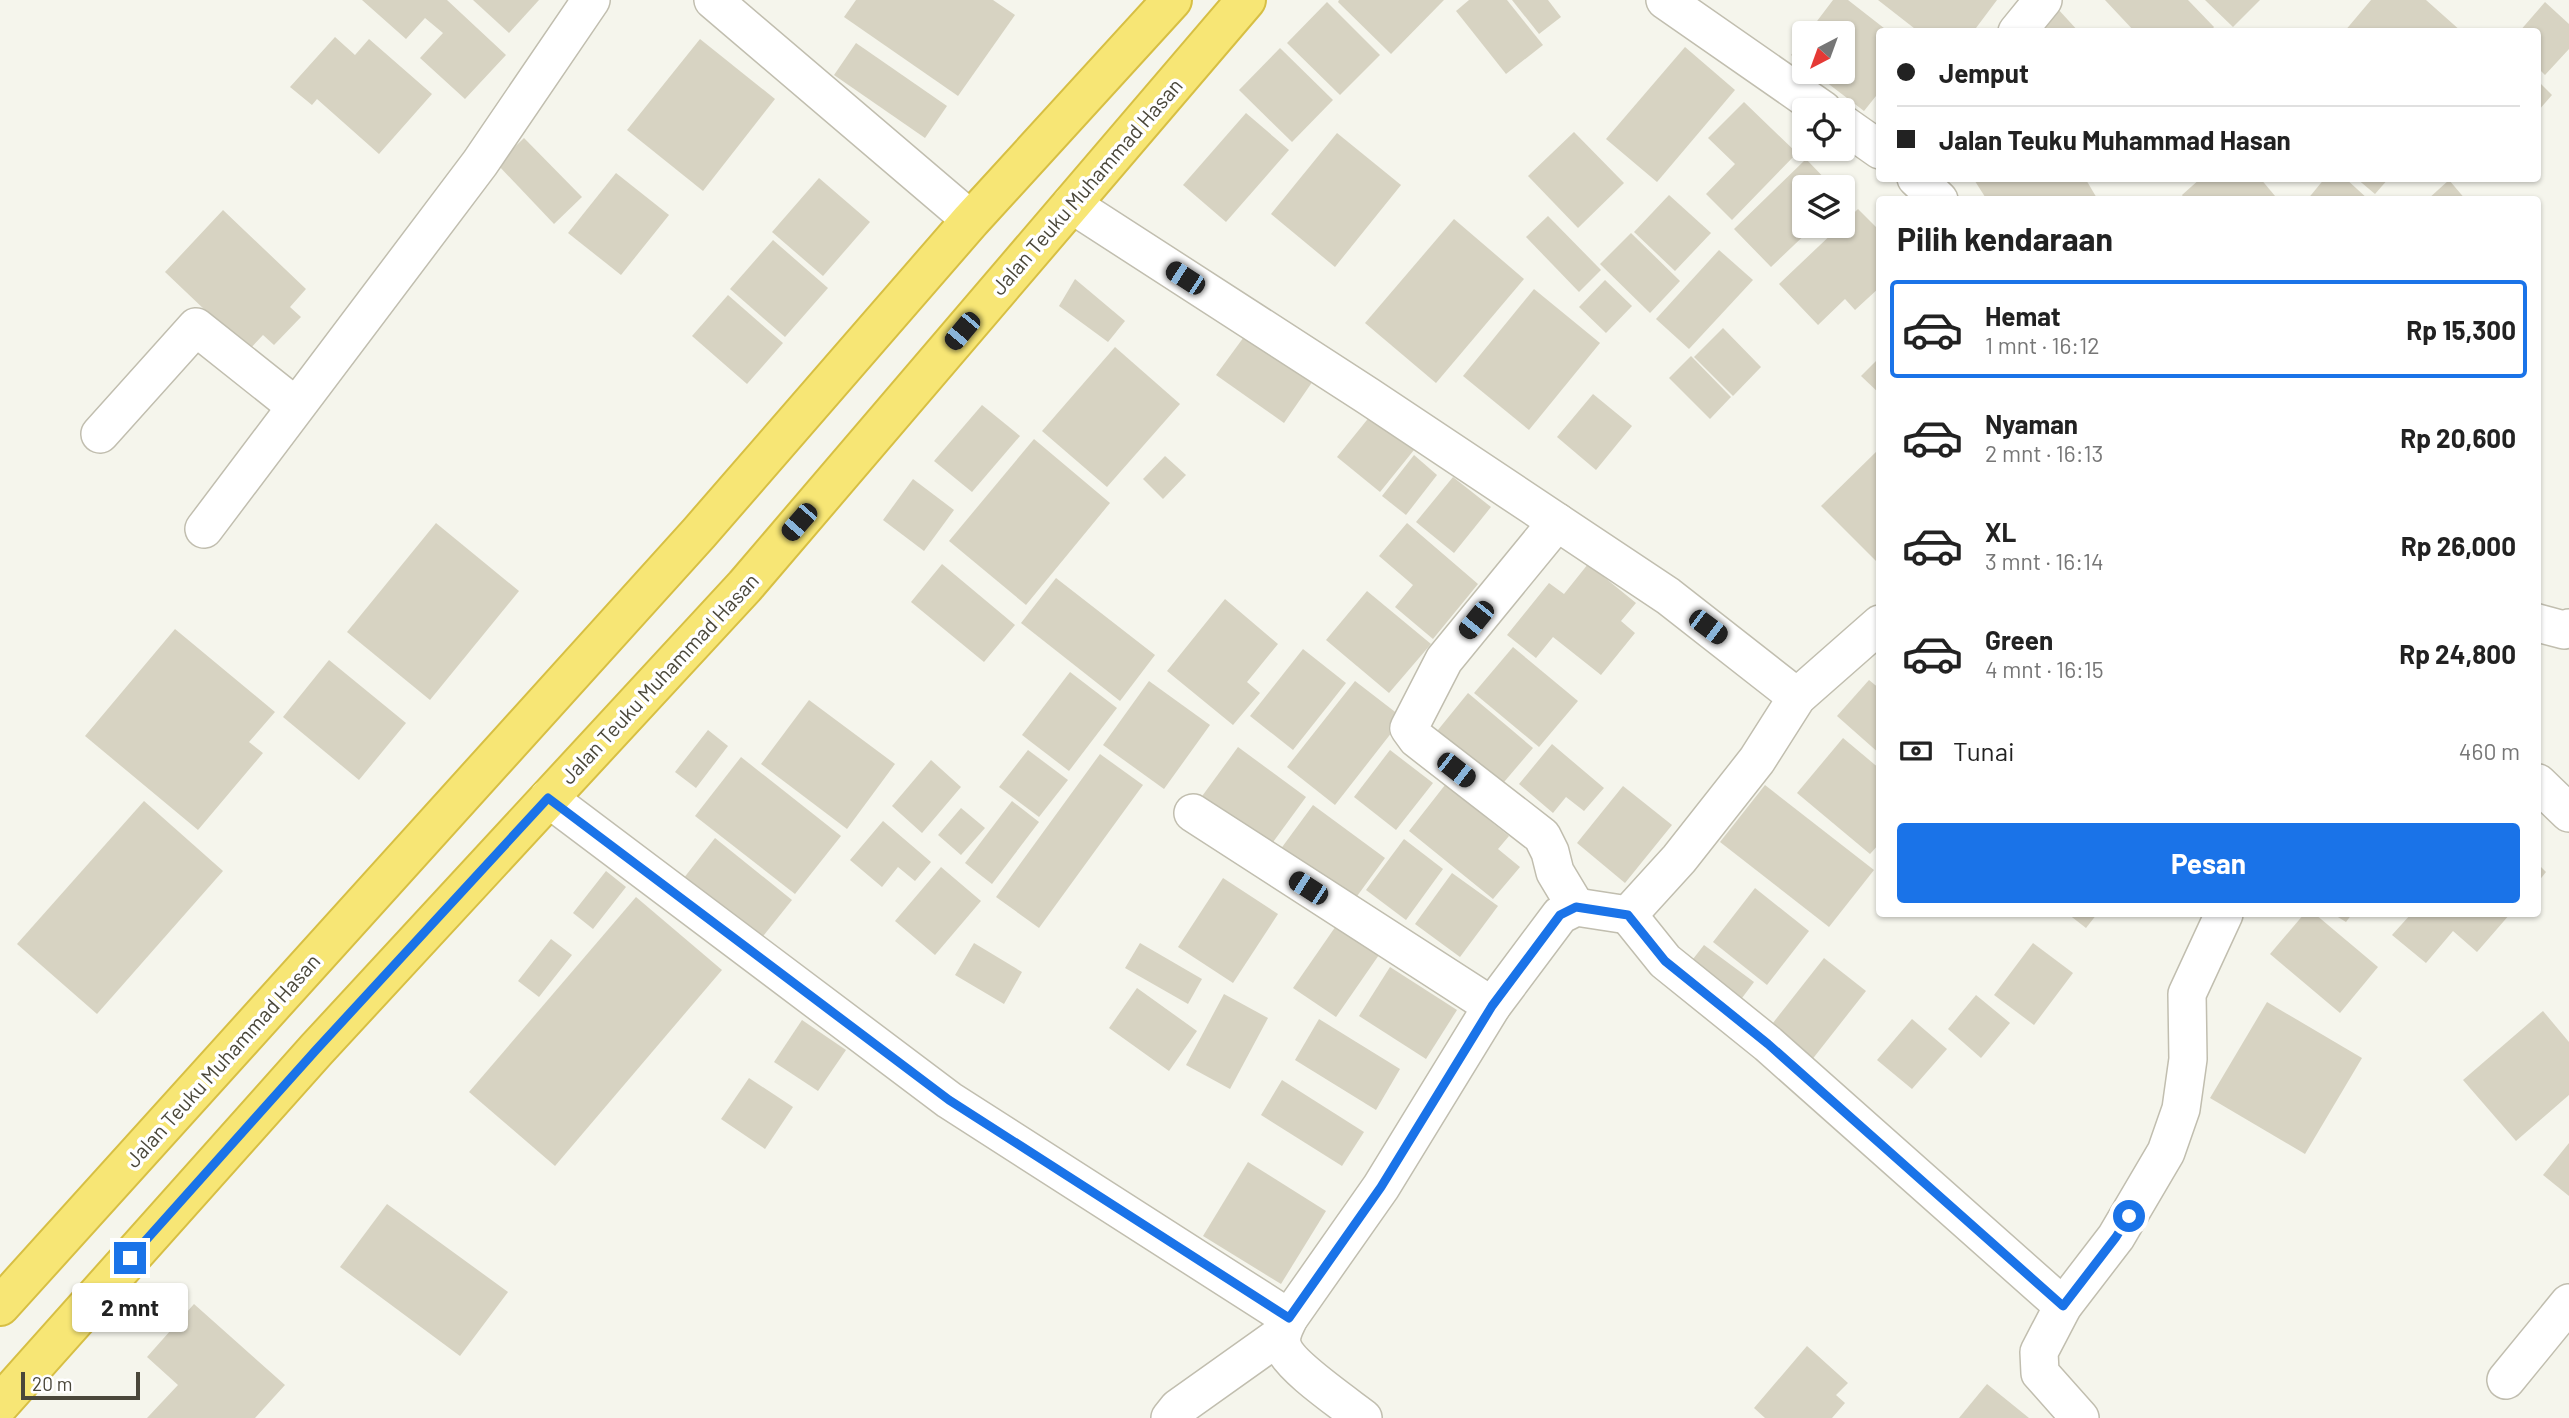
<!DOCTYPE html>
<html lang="id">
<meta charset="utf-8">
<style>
:root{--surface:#fff;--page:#f6f6f6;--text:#222;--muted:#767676;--line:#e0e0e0;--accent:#1a73e8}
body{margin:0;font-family:Barlow,sans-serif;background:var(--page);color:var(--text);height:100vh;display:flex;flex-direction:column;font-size:26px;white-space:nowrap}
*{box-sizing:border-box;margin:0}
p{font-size:23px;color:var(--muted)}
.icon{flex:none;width:38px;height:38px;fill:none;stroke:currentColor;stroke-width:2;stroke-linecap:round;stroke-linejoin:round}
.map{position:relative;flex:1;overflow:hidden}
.details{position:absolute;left:1876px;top:196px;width:665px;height:721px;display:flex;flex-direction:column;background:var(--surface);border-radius:7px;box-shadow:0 2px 5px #0004}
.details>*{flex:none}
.hud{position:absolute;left:1876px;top:28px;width:665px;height:154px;border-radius:7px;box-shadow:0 2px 5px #0004;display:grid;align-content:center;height:154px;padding:0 21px;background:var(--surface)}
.needle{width:46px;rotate:221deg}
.tools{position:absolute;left:1792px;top:21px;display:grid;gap:14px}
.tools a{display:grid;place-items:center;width:63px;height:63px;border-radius:7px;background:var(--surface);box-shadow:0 2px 5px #0004;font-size:35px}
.scale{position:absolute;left:21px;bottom:18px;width:119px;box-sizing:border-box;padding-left:7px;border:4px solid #4a473a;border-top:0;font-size:19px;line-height:24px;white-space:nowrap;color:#4a473a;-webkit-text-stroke:5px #fff;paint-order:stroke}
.end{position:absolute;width:32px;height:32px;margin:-16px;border:9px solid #1a73e8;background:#fff;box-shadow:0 0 0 4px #fff}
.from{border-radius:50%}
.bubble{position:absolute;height:49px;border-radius:7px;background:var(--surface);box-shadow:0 2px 5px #0004;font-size:23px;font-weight:700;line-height:49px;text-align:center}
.car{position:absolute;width:21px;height:42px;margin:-21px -10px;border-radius:9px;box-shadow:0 0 5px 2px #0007;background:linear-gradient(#222 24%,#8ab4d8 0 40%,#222 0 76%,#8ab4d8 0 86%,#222 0)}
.hud b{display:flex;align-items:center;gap:24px;height:66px;font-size:26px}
.hud b+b{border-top:2px solid var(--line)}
.hud i{width:18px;height:18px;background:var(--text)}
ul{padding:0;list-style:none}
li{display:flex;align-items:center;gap:21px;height:98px;margin:0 14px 10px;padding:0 7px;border:4px solid transparent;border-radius:7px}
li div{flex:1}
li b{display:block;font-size:26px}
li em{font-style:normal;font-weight:700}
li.current{border-color:var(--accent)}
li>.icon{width:63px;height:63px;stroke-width:1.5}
h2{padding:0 21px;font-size:32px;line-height:84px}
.pay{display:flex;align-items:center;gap:18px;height:77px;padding:0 21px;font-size:26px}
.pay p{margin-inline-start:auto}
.cta{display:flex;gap:14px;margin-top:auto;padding:14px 21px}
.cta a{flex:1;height:80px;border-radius:7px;background:var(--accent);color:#fff;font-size:28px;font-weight:700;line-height:80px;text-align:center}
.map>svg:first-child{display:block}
.building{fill:#d7d3c2}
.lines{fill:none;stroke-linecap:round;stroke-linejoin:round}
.street-casing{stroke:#c1beaf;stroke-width:40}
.highway-casing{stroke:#d7bf44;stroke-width:42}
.street{stroke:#fff;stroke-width:37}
.highway{stroke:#f7e675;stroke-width:38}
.route{stroke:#1a73e8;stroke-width:9}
.labels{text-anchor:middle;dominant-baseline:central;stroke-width:7;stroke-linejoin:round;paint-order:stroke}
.street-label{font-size:21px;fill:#4a473a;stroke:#fff}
</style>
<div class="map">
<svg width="2569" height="1418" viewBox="0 0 2569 1418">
<rect width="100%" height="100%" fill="#f5f5ec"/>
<g class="building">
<polygon points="362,0 447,0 506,55 465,99 420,58 443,33 425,18 406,39"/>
<polygon points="473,0 539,0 509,33"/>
<polygon points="856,0 993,0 1015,15 958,96 844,17"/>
<polygon points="1339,0 1444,0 1391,54 1338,2"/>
<polygon points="1469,0 1507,0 1543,45 1506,74 1456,11"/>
<polygon points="1512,0 1548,0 1561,17 1539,34"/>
<polygon points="1833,0 1848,0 1889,32 1880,32 1880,91 1864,111 1813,72 1843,72 1843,33 1808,33"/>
<polygon points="1878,0 1997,0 1973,32 1919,32"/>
<polygon points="2105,0 2188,0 2214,27 2210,32 2135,32"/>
<polygon points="2205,0 2260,0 2233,27"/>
<polygon points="2371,0 2426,0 2462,32 2344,32"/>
<polygon points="1327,2 1380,55 1340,95 1287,43"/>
<polygon points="2545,2 2569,24 2569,49 2545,75 2538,68 2538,32 2519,32"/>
<polygon points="2057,8 2079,32 2032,32"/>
<polygon points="335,37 355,55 369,39 432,94 379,154 317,99 312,105 290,87"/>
<polygon points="1804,38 1804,65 1791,55"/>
<polygon points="700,39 775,99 703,191 627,130"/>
<polygon points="856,43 947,106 925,138 834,75"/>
<polygon points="1685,47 1735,90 1657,182 1606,139"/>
<polygon points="1280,48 1333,100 1292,142 1239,90"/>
<polygon points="2538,81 2552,95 2538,111"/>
<polygon points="1744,102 1797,153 1732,220 1706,194 1735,164 1708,138"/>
<polygon points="1246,113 1289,150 1226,222 1183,185"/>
<polygon points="1574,132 1624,183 1578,228 1528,176"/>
<polygon points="1337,133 1401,185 1335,267 1271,214"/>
<polygon points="524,138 582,197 554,224 497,164"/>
<polygon points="1806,159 1833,187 1804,187 1804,226 1814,226 1771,267 1734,229"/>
<polygon points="616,173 669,215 621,275 568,233"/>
<polygon points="819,178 870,222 823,276 772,232"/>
<polygon points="1973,178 2085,178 2098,200 1987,200"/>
<polygon points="2201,178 2260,178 2275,196 2271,200 2185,200 2182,195"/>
<polygon points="2325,178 2345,178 2369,200 2307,200"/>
<polygon points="2356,178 2389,178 2375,194"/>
<polygon points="2449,180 2466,200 2427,200"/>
<polygon points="1669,195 1711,233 1675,271 1634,232"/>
<polygon points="1858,209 1880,231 1880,287 1855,310 1845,299 1818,325 1779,284"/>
<polygon points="223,210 306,289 290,307 301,317 274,345 263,335 248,351 165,272"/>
<polygon points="1548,216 1601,270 1579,292 1526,237"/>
<polygon points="1454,219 1524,279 1436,383 1365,323"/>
<polygon points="1631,233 1680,281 1650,313 1600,264"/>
<polygon points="773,240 828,288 785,337 730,289"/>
<polygon points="1719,250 1753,280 1689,349 1656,319"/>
<polygon points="1075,279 1125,321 1108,342 1059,306"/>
<polygon points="1605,280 1632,306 1606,333 1579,307"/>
<polygon points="1534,289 1600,343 1529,430 1463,376"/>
<polygon points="728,295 783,343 747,384 692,336"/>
<polygon points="1723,328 1761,367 1733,396 1694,357"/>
<polygon points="1249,330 1315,378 1284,423 1216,375"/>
<polygon points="1115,347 1180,404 1107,487 1042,431"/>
<polygon points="1691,356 1731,397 1710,419 1669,378"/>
<polygon points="1880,357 1880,394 1861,376"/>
<polygon points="1593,394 1632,426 1596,470 1557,437"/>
<polygon points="982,405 1020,436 972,492 934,461"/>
<polygon points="1371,415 1414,450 1380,492 1337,457"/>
<polygon points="1034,439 1110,503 1026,605 949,541"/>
<polygon points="1880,448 1880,565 1821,506"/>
<polygon points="1414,455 1437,475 1406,515 1382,496"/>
<polygon points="1165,456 1186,475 1163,499 1143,479"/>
<polygon points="1453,477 1491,507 1454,553 1416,522"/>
<polygon points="913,479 954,510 924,551 883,520"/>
<polygon points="436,523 519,591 430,700 347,632"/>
<polygon points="1407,523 1478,584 1433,639 1395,607 1413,585 1379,556"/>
<polygon points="942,564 1015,625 984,662 911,602"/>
<polygon points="1588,564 1636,603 1621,621 1635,633 1601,675 1553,637 1536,658 1507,635 1549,583 1564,594"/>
<polygon points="1056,578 1155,655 1120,701 1021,623"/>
<polygon points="1367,591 1431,644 1389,693 1326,640"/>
<polygon points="1225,599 1278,644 1247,682 1260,693 1233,725 1167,671"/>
<polygon points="175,629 275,712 249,742 263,753 198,830 85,736"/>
<polygon points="1513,647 1578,701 1539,747 1474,693"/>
<polygon points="1303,649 1346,683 1293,750 1250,716"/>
<polygon points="329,660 406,723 359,780 283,717"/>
<polygon points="1070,672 1117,708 1069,771 1022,735"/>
<polygon points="1869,680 1880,689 1880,754 1837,716"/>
<polygon points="1149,681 1210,725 1164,789 1103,745"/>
<polygon points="1355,681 1403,718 1335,805 1287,767"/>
<polygon points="1468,693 1533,748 1493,795 1429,741"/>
<polygon points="809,700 895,764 847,829 761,764"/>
<polygon points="708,730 728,746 696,788 675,772"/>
<polygon points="1843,738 1880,769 1880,843 1870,854 1797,793"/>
<polygon points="1552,744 1604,788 1584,811 1566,797 1553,813 1519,784"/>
<polygon points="1238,747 1306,797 1268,849 1200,799"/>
<polygon points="1028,750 1068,780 1039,817 999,787"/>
<polygon points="1390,750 1433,783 1396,830 1354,797"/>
<polygon points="1100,754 1143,785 1039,928 996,897"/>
<polygon points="741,757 841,836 795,894 695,816"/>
<polygon points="931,760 961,787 922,833 892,806"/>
<polygon points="1445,785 1509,836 1498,849 1520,867 1493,899 1409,831"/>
<polygon points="1765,785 1874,870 1829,927 1720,842"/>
<polygon points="1623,786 1672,825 1625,883 1577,843"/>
<polygon points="144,801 223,871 97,1014 17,944"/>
<polygon points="1012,801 1039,822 992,884 965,863"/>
<polygon points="1313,805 1385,858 1352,903 1280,850"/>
<polygon points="961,808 985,828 961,855 938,835"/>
<polygon points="883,821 931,862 915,881 898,867 882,887 850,860"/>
<polygon points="715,838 792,900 756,945 680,883"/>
<polygon points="1404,839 1443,869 1406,920 1366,890"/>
<polygon points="2538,864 2546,872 2538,882"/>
<polygon points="941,867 981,901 935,955 895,921"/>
<polygon points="606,871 626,887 593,929 573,913"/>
<polygon points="1452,873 1498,906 1460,957 1415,924"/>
<polygon points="1223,878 1278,914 1233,983 1178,947"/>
<polygon points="1755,888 1809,931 1767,985 1713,942"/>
<polygon points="636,897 722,970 555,1166 469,1092"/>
<polygon points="2068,914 2097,914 2086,928"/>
<polygon points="2304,914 2315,914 2378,967 2340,1013 2270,954"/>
<polygon points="2333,914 2352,914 2346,922"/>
<polygon points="2411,914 2510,914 2477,952 2453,931 2426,963 2392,935"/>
<polygon points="1338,923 1381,952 1336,1017 1293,988"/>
<polygon points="551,939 572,955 539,997 518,981"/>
<polygon points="974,943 1022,972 1004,1004 955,975"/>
<polygon points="1140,943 1202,979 1188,1004 1125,968"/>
<polygon points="2033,943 2073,973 2034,1025 1994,995"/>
<polygon points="1704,945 1754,982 1736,1006 1686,968"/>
<polygon points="1824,958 1866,991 1811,1061 1769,1028"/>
<polygon points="1390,967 1457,1010 1426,1059 1359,1016"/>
<polygon points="1137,988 1197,1031 1169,1071 1109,1028"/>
<polygon points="1224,994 1268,1018 1230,1089 1186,1065"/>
<polygon points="1976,995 2010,1023 1981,1058 1948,1029"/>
<polygon points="2267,1002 2362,1058 2305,1154 2210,1098"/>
<polygon points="2543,1011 2569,1042 2569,1095 2516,1141 2463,1080"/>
<polygon points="1319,1019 1400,1069 1376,1110 1295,1060"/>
<polygon points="1912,1019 1947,1049 1912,1089 1877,1060"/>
<polygon points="802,1020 846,1050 818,1091 774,1062"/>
<polygon points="749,1078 793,1107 765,1149 721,1119"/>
<polygon points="1282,1080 1364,1132 1342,1166 1261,1115"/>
<polygon points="2569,1143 2569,1196 2543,1175"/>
<polygon points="1248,1162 1326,1211 1281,1284 1203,1236"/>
<polygon points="387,1204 508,1292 460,1356 340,1267"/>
<polygon points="194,1304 285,1385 255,1418 147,1418 178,1385 147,1357"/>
<polygon points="1807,1346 1848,1383 1836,1395 1845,1403 1832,1418 1765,1418 1754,1408"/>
<polygon points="1987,1384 2029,1418 1959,1418"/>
</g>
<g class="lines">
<g class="street-casing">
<g id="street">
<polyline points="713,0 971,220"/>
<polyline points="1665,0 1823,110"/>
<polyline points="2017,32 2043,0"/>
<polyline points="1843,124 1880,150"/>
<polyline points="1916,178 1939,200"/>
<polyline points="1071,204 1368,396 1668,596 1797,697"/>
<polyline points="100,434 196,327 294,405"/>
<polyline points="1557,522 1444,660 1409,728 1417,739 1542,836 1550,852 1555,872 1576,907"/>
<polyline points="204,529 480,163 591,0"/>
<polyline points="2538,623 2564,630 2569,628"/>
<polyline points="2538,783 2569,813"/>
<polyline points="548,798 949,1100 1289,1318"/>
<polyline points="1193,813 1492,1006"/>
<polyline points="1628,915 1665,961 1768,1044 2063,1306"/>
<polyline points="2506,1380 2569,1303"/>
<polyline points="1170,1418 1178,1408 1282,1334"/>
<path d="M1363,1418c-18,-14 -77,-54 -81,-74 -2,-10 3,-17 7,-26l92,-131 111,-181 68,-91 16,-8 52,8 51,-56 78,-99 40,-63 83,-73"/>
<polyline points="2080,1418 2040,1373 2039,1352 2063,1306 2116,1237 2166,1152 2181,1109 2188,1059 2187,994 2224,914"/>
</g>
</g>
<g class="highway-casing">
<g id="highway">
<polyline points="0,1306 699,533 971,220 1172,0"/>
<polyline points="0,1404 316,1050 745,586 1246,0"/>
</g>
</g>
<use href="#street" class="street"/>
<use href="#highway" class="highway"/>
</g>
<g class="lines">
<polyline class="route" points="130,1258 316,1050 548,798 949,1100 1289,1318 1381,1187 1492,1006 1560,915 1576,907 1628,915 1665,961 1768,1044 2063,1306 2116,1237 2129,1216"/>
</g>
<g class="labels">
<g class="street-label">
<text transform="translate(1086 186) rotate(-49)">Jalan Teuku Muhammad Hasan</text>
<text transform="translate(659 678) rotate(-47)">Jalan Teuku Muhammad Hasan</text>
<text transform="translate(222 1060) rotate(-48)">Jalan Teuku Muhammad Hasan</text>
</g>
</g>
</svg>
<div class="tools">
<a><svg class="needle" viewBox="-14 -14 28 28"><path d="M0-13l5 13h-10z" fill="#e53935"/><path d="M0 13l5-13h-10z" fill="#767676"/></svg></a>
<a><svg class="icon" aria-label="locate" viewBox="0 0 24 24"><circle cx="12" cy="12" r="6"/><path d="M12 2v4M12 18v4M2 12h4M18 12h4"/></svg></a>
<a><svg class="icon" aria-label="layers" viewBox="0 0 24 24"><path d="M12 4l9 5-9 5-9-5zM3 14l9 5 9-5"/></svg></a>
</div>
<div class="scale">20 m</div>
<i class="end from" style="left:2129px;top:1216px"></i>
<i class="end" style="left:130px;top:1258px"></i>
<div class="bubble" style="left:72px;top:1283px;width:116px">2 mnt</div>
<i class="car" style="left:1185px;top:278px;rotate:303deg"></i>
<i class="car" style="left:962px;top:331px;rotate:220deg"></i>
<i class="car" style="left:799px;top:522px;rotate:221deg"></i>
<i class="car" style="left:1476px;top:620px;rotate:219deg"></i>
<i class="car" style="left:1708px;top:627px;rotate:127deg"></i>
<i class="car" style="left:1456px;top:770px;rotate:128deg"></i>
<i class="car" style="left:1308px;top:888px;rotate:303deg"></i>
<div class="hud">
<b><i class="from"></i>Jemput</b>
<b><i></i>Jalan Teuku Muhammad Hasan</b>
</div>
<section class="details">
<h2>Pilih kendaraan</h2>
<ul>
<li class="current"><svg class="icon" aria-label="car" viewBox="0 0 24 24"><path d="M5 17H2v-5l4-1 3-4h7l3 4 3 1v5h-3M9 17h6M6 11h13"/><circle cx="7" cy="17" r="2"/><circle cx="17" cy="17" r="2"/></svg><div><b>Hemat</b><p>1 mnt · 16:12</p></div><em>Rp 15,300</em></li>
<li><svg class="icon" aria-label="car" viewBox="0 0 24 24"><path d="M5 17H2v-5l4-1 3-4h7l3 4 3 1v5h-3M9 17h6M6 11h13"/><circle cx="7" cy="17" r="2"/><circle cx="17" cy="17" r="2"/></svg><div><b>Nyaman</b><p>2 mnt · 16:13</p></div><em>Rp 20,600</em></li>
<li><svg class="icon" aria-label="car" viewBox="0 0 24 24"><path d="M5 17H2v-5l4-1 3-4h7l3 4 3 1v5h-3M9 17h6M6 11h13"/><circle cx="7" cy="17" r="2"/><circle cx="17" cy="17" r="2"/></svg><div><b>XL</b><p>3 mnt · 16:14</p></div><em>Rp 26,000</em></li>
<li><svg class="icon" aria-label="car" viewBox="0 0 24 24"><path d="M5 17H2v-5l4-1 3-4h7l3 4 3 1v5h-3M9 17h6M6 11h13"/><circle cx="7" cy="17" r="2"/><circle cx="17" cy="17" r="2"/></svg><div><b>Green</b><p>4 mnt · 16:15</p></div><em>Rp 24,800</em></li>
</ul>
<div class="pay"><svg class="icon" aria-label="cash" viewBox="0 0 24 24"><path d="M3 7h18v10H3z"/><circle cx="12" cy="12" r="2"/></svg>Tunai<p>460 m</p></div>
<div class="cta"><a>Pesan</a></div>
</section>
</div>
